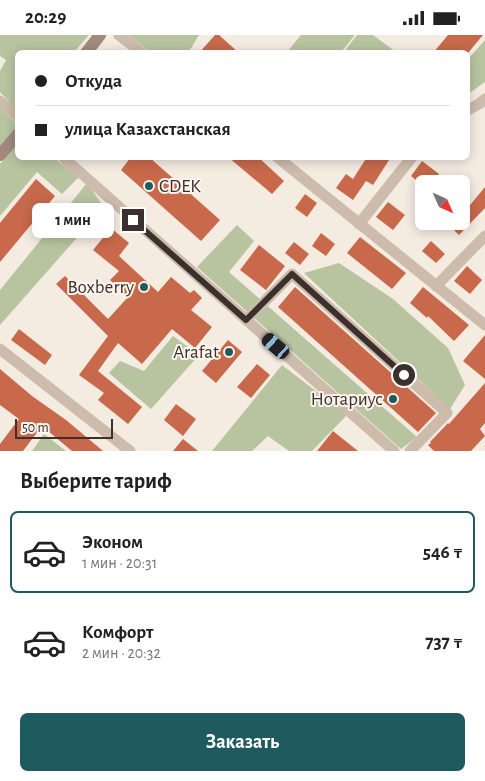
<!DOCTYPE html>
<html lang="ru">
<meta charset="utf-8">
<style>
:root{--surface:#fff;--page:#f6f6f6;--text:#222;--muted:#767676;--line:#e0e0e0;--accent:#1f5a5e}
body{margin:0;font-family:"Alegreya Sans",sans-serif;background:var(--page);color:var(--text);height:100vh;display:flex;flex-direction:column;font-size:19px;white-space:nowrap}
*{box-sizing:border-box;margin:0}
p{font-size:16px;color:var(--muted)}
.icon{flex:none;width:28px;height:28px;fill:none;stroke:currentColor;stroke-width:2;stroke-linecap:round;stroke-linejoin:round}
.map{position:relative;height:416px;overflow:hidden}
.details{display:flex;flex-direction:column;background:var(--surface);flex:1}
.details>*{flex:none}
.hud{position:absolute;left:15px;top:15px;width:455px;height:110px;border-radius:8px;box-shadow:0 2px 12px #0003;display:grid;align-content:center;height:110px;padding:0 20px;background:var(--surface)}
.needle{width:32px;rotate:135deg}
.controls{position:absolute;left:415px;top:140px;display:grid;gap:10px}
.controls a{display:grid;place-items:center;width:55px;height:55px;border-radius:8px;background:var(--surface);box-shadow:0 2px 12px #0003;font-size:25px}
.scale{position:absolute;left:15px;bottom:12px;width:98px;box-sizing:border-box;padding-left:5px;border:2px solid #3b302b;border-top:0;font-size:14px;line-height:18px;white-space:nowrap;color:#3b302b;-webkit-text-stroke:4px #fbf5ee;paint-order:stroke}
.end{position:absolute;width:22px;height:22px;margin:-11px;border:6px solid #3b302b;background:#fff;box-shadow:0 0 0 2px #fff}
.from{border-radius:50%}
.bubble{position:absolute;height:35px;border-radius:8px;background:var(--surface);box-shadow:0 2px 12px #0003;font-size:16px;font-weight:700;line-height:35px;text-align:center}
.car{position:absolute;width:15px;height:30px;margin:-15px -8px;border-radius:6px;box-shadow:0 0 4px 1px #0007;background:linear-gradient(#222 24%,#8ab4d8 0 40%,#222 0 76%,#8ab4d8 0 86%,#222 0)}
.hud b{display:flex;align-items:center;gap:18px;height:48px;font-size:19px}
.hud b+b{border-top:1px solid var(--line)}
.hud i{width:12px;height:12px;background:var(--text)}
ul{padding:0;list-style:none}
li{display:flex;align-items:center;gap:15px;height:82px;margin:0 10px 8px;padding:0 10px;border:2px solid transparent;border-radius:8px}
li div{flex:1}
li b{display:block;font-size:19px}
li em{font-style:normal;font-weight:700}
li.on{border-color:var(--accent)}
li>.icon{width:45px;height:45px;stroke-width:1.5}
h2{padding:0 20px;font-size:22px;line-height:60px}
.button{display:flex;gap:10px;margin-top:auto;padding:10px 20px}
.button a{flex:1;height:58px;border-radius:8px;background:var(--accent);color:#fff;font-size:20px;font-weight:700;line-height:58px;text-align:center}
.status{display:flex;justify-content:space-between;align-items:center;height:35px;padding:0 25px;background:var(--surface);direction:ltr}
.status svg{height:14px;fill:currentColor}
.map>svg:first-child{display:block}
.green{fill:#b8c4a0}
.building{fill:#c8694b}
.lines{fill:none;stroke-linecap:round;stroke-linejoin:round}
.minor{stroke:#cdbbac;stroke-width:11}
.secondary{stroke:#a18a7d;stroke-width:12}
.route{stroke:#3b302b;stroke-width:6}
.poi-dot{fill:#1f5a5e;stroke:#fbf5ee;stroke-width:2}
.labels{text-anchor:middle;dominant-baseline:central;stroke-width:4;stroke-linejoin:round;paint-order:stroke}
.poi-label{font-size:19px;fill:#3b302b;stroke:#fbf5ee;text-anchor:end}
</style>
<div class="status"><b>20:29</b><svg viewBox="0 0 49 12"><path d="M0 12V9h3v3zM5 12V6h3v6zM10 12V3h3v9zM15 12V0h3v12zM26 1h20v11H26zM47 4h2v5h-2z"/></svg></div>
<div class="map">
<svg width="485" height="416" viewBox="0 0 485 416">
<rect width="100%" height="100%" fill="#f4ebe1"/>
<g class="green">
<polygon points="0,0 89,0 74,17 18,18 17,75 0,57 0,36 6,25 0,21"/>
<polygon points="128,0 199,0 188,18 150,17"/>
<polygon points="301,0 355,0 341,17 287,17"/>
<polygon points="357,0 373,0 396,17 344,17"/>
<polygon points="485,5 485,47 468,59 468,24"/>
<polygon points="0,73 18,90 0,111"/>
<polygon points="17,108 18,122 54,123 79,142 62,159 37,137 0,181 0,129"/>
<polygon points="87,148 104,172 0,290 0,255"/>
<polygon points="237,190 254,206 229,237 417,402 401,414 197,232"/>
<polygon points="339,228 393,264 448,313 465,350 450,374 304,238"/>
<polygon points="173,301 199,320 151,374 109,338 120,326 144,336"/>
<polygon points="282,330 347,380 312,416 289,416 268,401 252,416 212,416"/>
<polygon points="44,399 66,416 32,416"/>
</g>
<g class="building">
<polygon points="215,0 219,0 239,18 199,18"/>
<polygon points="448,0 483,0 468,18 433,18"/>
<polygon points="131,122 149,122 220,185 201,206 121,135"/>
<polygon points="228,122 258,122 284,146 272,159"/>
<polygon points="367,122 391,122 373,150 366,146 353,165 336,153 346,139 353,144"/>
<polygon points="422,126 439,139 432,149 421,149 411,141"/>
<polygon points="36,144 55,161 0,227 0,188"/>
<polygon points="485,152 485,173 459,200 445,186 461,186 461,181"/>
<polygon points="305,159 317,168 307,182 295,173"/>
<polygon points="388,167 405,180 393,195 376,182"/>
<polygon points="111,193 129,208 119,221 158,257 171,242 190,258 194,255 202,263 191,275 212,292 195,313 172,294 142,329 118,308 98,336 142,372 128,389 98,365 104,358 79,340 108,301 56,249 65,241 108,284 128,262 110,245 119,236 93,215"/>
<polygon points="321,198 335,209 326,221 312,211"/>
<polygon points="360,202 406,238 392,254 347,218"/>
<polygon points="431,206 445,219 436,228 422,216"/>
<polygon points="294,207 309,219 300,230 285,218"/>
<polygon points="259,210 285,231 266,255 240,235"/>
<polygon points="467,231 482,245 470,259 454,246"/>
<polygon points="295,252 436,378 418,397 278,272"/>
<polygon points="423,252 469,290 454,306 428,281 427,283 410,268"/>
<polygon points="19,294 52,320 45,330 11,305"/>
<polygon points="485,300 485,344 463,326"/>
<polygon points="228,305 242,317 216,348 202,336"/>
<polygon points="257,329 270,340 251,363 237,352"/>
<polygon points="0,334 32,361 66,385 103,416 72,416 42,391 23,416 0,416 0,409 19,384 0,370"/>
<polygon points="485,348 485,388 480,394 485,401 471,416 434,416 428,410 431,408 430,407 448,388 449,389"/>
<polygon points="176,369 196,384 183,401 164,385"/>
<polygon points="333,396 358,416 317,416"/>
<polygon points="183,404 198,416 173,416"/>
</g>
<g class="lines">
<g class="minor">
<polyline points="119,0 142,18"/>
<polyline points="0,66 18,82"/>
<polyline points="468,75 479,69 485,64"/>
<polyline points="63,122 394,416"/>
<polyline points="277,122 485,290"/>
<polyline points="359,189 412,122"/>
<polyline points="436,251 485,201"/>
<polyline points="246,285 292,239 447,378 410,416"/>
<polyline points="0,314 130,416"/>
</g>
<g class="secondary">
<polyline points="86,18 100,0"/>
<polyline points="0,120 18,99"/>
</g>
</g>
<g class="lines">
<polyline class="route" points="133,185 246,285 292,239 404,340"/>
</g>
<g class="poi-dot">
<circle cx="149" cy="151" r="5"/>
<circle cx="144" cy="252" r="5"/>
<circle cx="229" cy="317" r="5"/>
<circle cx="393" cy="364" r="5"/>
</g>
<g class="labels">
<g class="poi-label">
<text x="159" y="151" text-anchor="start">CDEK</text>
<text x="134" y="252">Boxberry</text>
<text x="219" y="317">Arafat</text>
<text x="383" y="364">Нотариус</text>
</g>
</g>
</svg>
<div class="controls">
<a><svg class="needle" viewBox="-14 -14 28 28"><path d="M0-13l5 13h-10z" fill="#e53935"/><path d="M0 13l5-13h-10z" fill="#767676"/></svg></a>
</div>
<div class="scale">50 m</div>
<i class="end from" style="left:404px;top:340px"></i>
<i class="end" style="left:133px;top:185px"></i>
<div class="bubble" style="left:32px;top:168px;width:82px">1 мин</div>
<i class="car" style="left:276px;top:311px;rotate:311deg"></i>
<div class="hud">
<b><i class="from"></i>Откуда</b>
<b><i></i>улица Казахстанская</b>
</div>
</div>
<section class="details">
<h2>Выберите тариф</h2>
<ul>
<li class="on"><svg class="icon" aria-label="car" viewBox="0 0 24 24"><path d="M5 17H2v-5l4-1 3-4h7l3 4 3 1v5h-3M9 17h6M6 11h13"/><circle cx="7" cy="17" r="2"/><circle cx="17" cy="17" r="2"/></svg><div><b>Эконом</b><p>1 мин · 20:31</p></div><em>546 ₸</em></li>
<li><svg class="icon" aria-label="car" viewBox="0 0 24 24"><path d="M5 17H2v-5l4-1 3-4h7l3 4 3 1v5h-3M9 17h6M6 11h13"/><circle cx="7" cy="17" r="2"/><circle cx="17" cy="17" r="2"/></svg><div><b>Комфорт</b><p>2 мин · 20:32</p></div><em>737 ₸</em></li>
</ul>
<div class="button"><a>Заказать</a></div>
</section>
